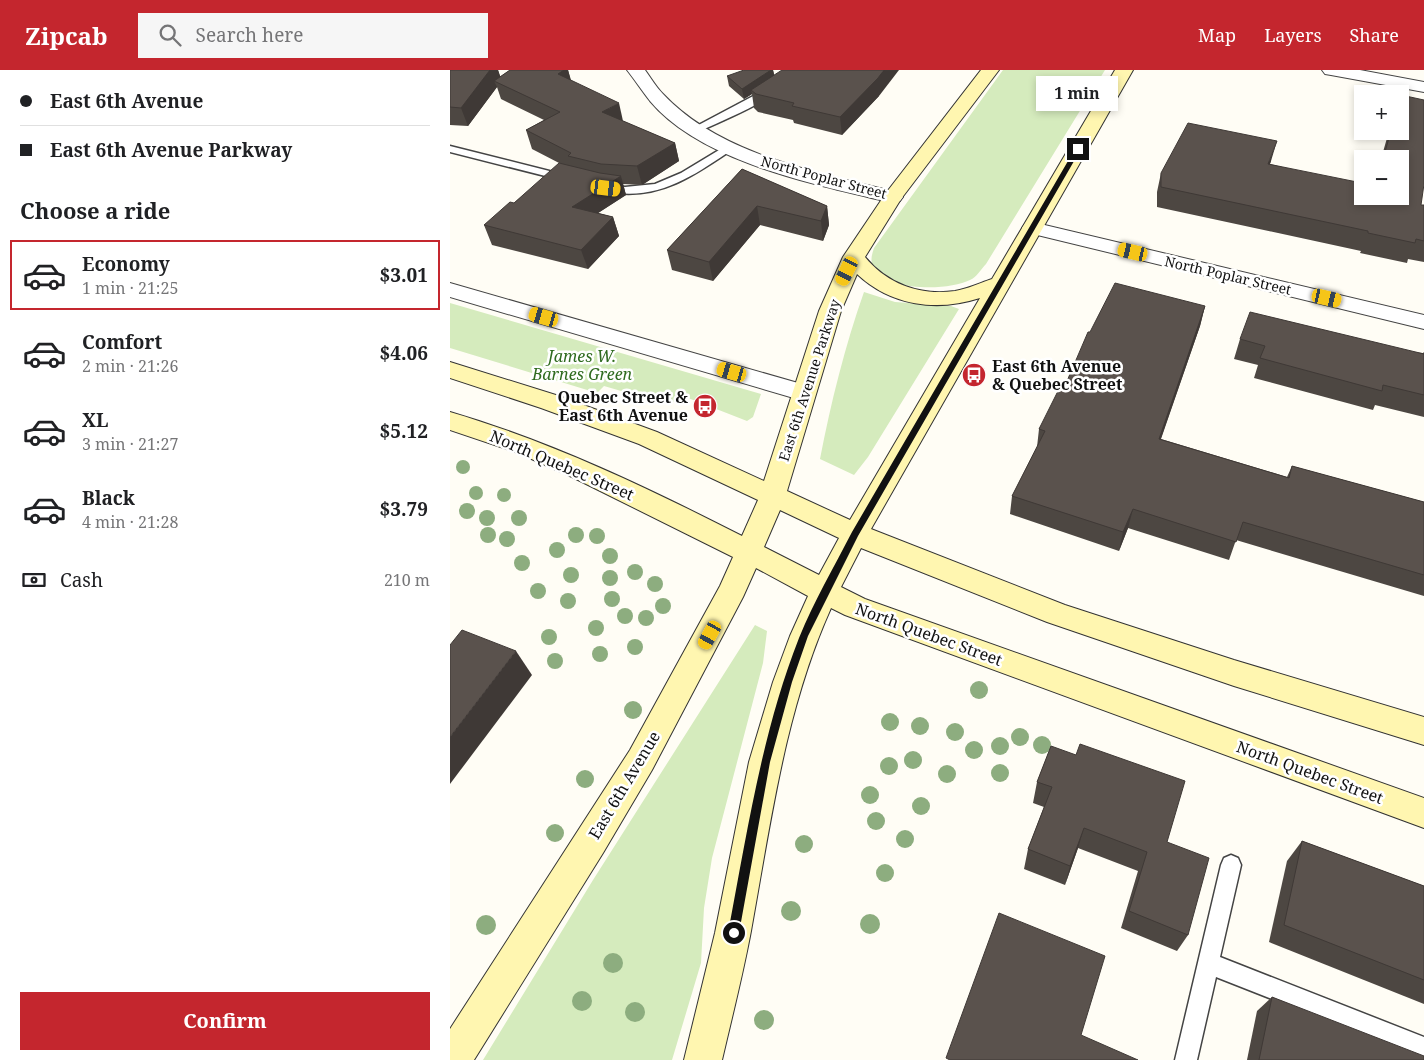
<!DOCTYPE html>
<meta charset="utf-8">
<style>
:root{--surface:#fff;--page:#f6f6f6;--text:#202124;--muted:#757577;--line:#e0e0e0;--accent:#c4262e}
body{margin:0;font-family:"Noto Serif",serif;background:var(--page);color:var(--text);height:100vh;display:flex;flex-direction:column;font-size:19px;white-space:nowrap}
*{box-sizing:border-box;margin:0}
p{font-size:16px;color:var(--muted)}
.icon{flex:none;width:28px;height:28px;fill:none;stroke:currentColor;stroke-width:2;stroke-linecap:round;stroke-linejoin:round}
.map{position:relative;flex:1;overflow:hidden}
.panel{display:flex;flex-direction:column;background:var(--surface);width:450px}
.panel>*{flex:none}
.top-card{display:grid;align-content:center;height:110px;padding:0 20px;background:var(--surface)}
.controls{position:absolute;left:904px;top:15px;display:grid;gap:10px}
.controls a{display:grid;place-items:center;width:55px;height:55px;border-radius:0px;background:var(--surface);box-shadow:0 2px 8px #0003;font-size:25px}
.end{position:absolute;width:22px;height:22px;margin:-11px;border:6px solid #111;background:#fff;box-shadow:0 0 0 2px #fff}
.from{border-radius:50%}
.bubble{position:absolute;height:35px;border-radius:0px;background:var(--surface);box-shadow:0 2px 8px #0003;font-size:16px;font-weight:700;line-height:35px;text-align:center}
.car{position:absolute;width:15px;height:30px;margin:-15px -8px;border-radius:6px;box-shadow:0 0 4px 1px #0007;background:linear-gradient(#f5c518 24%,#345 0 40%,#f5c518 0 76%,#345 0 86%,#f5c518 0)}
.top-card b{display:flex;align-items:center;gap:18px;height:48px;font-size:19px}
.top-card b+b{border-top:1px solid var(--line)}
.top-card i{width:12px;height:12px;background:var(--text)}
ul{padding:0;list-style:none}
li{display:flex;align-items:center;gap:15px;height:70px;margin:0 10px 8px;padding:0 10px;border:2px solid transparent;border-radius:0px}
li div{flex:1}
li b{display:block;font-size:19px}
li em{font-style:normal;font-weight:700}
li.active{border-color:var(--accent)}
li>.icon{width:45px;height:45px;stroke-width:1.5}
h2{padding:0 20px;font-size:22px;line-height:60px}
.pay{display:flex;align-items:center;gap:12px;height:55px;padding:0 20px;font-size:19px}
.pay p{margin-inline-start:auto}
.action{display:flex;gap:10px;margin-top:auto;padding:10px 20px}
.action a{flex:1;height:58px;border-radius:0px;background:var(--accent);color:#fff;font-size:20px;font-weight:700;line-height:58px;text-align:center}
header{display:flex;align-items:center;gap:30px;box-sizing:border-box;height:70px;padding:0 25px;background:var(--accent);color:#fff}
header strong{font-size:24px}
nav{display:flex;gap:28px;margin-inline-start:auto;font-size:18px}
.search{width:350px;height:45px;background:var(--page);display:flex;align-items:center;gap:12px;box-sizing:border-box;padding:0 18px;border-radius:0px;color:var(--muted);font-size:19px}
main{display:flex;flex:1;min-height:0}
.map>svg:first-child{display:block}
.green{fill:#d5ebbd}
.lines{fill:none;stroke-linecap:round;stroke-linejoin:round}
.lane-casing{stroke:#444;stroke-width:3}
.street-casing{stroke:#444;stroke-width:2}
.secondary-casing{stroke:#333;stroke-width:2}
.lane{fill:#fff;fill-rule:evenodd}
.street{fill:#fff;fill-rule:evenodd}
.secondary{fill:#fff6b0;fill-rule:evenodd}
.tree{fill:#8dad7f}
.wall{fill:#4d4742}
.shaded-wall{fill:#3f3936}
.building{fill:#5a524d;stroke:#3f3936}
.route{fill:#111}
.labels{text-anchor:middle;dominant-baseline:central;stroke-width:5;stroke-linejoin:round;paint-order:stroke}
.far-street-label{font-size:14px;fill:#111;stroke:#fff}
.park-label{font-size:16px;font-style:italic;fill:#2f6b1f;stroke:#fff}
.poi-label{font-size:16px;font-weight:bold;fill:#111;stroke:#fff;text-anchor:start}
.street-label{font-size:16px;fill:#111;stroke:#fff}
</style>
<header>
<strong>Zipcab</strong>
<div class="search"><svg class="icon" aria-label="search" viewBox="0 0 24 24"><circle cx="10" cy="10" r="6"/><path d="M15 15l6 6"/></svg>Search here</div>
<nav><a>Map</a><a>Layers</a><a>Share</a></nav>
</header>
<main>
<section class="panel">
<div class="top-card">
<b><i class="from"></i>East 6th Avenue</b>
<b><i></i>East 6th Avenue Parkway</b>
</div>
<h2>Choose a ride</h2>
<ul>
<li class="active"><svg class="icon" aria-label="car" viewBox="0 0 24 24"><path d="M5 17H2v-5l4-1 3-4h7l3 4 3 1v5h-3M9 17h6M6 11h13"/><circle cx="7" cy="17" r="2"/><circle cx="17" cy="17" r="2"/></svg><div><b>Economy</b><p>1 min · 21:25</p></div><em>$3.01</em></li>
<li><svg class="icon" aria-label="car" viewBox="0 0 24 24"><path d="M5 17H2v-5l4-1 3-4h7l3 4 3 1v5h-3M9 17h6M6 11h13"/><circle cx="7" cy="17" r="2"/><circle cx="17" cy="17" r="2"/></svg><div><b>Comfort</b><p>2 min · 21:26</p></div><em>$4.06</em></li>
<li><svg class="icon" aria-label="car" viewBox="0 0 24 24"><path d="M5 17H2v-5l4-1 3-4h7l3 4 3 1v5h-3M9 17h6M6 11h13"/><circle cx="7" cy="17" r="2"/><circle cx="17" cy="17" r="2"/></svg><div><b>XL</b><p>3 min · 21:27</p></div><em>$5.12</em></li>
<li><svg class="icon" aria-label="car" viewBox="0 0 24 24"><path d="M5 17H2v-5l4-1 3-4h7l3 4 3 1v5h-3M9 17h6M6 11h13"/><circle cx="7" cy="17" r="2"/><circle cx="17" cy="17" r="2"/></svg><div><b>Black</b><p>4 min · 21:28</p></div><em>$3.79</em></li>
</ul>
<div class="pay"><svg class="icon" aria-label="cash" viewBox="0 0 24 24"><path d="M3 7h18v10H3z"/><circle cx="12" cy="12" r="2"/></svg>Cash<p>210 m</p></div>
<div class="action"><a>Confirm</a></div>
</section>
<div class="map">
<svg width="974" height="990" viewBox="0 0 974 990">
<rect width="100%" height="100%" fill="#fffdf5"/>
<g class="green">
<path d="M553,0h102l-119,194c-5,5 -9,13 -16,16 -22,11 -84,12 -97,-14 -3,-6 -1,-12 1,-18z"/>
<path d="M414,222l31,10 56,4 8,3 -91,148 -14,18 -34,-16c11,-57 25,-113 44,-167z"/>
<polygon points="0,233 311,324 303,347 297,351 233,326 228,332 202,330 154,316 147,323 0,278"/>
<polygon points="305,555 317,561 313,593 262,788 254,838 251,893 222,990 33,990 143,810"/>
</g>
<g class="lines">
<g class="lane-casing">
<g id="lane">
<path d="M339,0h11c-24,30 -66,45 -100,61h-8l-1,-2 66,-35z"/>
<path d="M279,74l4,1 2,2 -2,2c-37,25 -70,49 -116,44 -6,-1 -13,0 -18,-5l6,-3 20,2 30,-3 26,-11z"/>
<polygon points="0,76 123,107 125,109 119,112 0,82"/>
<polygon points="781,785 788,788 791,795 770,887 974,967 974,989 766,907 747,990 725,990 771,795 774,788"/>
</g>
</g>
<g class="street-casing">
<g id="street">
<path d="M177,0h18c6,8 11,17 18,24 58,62 158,79 237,99l3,4 -3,4 -7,2c-75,-18 -191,-40 -243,-102 -8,-10 -15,-21 -23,-31z"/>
<polygon points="872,0 910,0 974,12 974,22 881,5 875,4"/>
<polygon points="582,152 974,245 974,259 575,162 572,158 575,154"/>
<polygon points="0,213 362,317 366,323 362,329 354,331 0,227"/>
</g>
</g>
<g class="secondary-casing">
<path id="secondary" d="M531,0h18l-98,129 -36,58c22,27 55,39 90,34 12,-2 25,-8 37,-12l123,-209h18l-262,459 194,76 169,55 190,57v28l-190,-59 -187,-64 -186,-74 -20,39 24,12 559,199v30l-579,-213 -14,-7c-46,102 -60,213 -80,323 -8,43 -19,86 -29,129h-38l31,-127 34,-171 24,-80 17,-46 18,-40 -52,-28 -13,29 -91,173 -49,83 -129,207h-24v-31l180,-279 90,-164 13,-29 -161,-80 -54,-24 -68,-23v-18c102,30 198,76 292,124l16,-36 -119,-56 -98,-36 -91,-30v-16l109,34 98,36 107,49 55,-170 24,-54 43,-64zM407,204c34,32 80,38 123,24l-130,222 -63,-29 54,-180zM330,440l59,28 -20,37 -55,-28z"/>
</g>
<use href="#lane" class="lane"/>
<use href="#street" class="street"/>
<use href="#secondary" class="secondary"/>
</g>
<g class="tree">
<circle cx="13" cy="397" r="7"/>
<circle cx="26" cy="423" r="7"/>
<circle cx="54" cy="425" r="7"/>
<circle cx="17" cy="441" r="8"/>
<circle cx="37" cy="448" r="8"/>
<circle cx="69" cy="448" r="8"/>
<circle cx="38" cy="465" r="8"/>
<circle cx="126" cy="465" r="8"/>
<circle cx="147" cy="466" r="8"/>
<circle cx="57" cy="469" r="8"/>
<circle cx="107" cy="480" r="8"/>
<circle cx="160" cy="486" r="8"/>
<circle cx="72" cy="493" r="8"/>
<circle cx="185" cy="502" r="8"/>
<circle cx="121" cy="505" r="8"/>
<circle cx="160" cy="508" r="8"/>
<circle cx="205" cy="514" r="8"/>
<circle cx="88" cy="521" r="8"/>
<circle cx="162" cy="529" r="8"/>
<circle cx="118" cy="531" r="8"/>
<circle cx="213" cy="536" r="8"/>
<circle cx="175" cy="546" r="8"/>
<circle cx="196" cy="548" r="8"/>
<circle cx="146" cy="558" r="8"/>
<circle cx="99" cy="567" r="8"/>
<circle cx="185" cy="577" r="8"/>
<circle cx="150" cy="584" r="8"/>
<circle cx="105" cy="591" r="8"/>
<circle cx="529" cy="620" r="9"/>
<circle cx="183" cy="640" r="9"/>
<circle cx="440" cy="652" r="9"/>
<circle cx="470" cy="656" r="9"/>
<circle cx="505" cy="662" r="9"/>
<circle cx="570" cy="667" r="9"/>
<circle cx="592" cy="675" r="9"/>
<circle cx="550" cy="676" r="9"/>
<circle cx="524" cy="680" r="9"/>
<circle cx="463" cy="690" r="9"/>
<circle cx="439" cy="696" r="9"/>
<circle cx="550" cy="703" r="9"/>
<circle cx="497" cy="704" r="9"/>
<circle cx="135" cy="709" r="9"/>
<circle cx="420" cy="725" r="9"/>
<circle cx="471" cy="736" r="9"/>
<circle cx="426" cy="751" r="9"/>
<circle cx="105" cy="763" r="9"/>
<circle cx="455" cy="769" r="9"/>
<circle cx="354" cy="774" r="9"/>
<circle cx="435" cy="803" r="9"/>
<circle cx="341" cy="841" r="10"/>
<circle cx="420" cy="854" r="10"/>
<circle cx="36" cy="855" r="10"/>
<circle cx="163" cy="893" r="10"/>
<circle cx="132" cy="931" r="10"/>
<circle cx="185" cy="942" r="10"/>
<circle cx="314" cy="950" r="10"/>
</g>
<g class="wall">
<polygon points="0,0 48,0 50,7 60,0 118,0 121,10 173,51 225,73 229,91 192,115 173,114 176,125 148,143 163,147 169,166 138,199 42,175 34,155 64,133 111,94 82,79 76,60 94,50 51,29 47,17 18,56 0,55"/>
<polygon points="323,0 324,5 429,26 392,65 344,53 343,50 308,42 304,38 302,24 294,29 279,16 277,6"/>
<polygon points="939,61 950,61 971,135 974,135 974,192 958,189 957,193 910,183 911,181 707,137 707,122 711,103 821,91 820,94 950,126 950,89 931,89"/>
<polygon points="292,99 377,136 379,155 373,171 310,155 263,211 222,200 217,180"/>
<polygon points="755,236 750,256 711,369 837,407 842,396 974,432 974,526 786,470 779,490 678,458 669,481 560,444 562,426 587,377 589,359 614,318 640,262"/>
<polygon points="790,269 973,283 974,282 974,347 925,335 923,340 804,308 808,295 784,289"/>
<polygon points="601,676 717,772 738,865 727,881 671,858 688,801 628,778 615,815 574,799 578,779 594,737 583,733 587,712"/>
<polygon points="852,771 974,816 974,934 819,872 837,791"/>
<polygon points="822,927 974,990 797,990 807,941"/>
</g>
<g class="shaded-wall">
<polygon points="40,0 48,0 52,11 44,11 47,17 18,56 11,38"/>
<polygon points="114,0 118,0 122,16 108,4"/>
<polygon points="321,0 323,0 325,8 301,20 302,24 294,29 292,19"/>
<polygon points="434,0 449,0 429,26 392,65 390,47"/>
<polygon points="169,33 173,51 152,42"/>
<polygon points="827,71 821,91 812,113 818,94"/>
<polygon points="225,73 229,91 192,115 187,96"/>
<polygon points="171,106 176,125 128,156 122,137"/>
<polygon points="307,136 310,155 263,211 259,192"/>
<polygon points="377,136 379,155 373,171 371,151"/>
<polygon points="163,147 169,166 138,199 131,180"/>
<polygon points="755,236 750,256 704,388 709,369"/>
<polygon points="683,439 678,458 669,481 673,462"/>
<polygon points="66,581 82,605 0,714 0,667"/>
<polygon points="634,758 628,778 615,815 620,796"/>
</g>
<g class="building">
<polygon points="0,0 40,0 11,38 0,37"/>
<polygon points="60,0 114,0 108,4 169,33 152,42 225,73 187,96 151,94 118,86 121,83 76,60 110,42 44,11"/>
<polygon points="294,0 321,0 292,19 277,6"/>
<polygon points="332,0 434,0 428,8 390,47 342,36 344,33 306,24 301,20"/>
<polygon points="951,25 974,30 974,114 971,135 974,135 974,171 966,169 965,173 918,163 918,161 711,117 711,103 738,53 827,71 818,94 912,113 912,126 950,126 950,89 933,89 941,61 950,61 950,29"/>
<polygon points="109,93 150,103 171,106 122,137 163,147 131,180 34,155 60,132 64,133"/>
<polygon points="292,99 377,136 371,151 307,136 259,192 217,180"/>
<polygon points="665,213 755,236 709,369 839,408 842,396 974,432 974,505 793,452 786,472 683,439 673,462 562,426 595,361 589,359 610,317 614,318 638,262 640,262"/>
<polygon points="800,242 974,284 974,325 933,315 932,321 810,288 815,276 790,269"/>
<polygon points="12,560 66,581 0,667 0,575"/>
<polygon points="630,674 735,711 717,772 759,788 738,865 679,841 697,782 634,758 620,796 578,779 602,717 587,712 601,676 626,685"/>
<polygon points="852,771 974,816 974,910 834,855"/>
<polygon points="549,843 655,886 631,965 688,990 500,990 496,988"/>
<polygon points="822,927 974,986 974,990 809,990"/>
</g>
<path class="route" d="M628,77l3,2 -223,387 -50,100 -16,46 -22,80 -31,171 -2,4 -3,1 -4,-1 -2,-4c19,-100 34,-201 71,-295 15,-37 35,-71 53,-106l223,-383z"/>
<defs>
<g id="bus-disc" transform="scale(1.25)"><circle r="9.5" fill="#c4262e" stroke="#fff"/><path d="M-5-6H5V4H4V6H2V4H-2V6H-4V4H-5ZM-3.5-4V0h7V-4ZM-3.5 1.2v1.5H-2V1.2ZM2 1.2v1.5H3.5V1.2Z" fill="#fff"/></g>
</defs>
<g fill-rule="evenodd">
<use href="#bus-disc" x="524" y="305"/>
<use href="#bus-disc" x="255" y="336"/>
</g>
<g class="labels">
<g class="far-street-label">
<text transform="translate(374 107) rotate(15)">North Poplar Street</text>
<text transform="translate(778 205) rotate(13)">North Poplar Street</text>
<text transform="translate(359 310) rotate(-72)">East 6th Avenue Parkway</text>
</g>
<g class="park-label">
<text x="132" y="286">James W.<tspan x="132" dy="18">Barnes Green</tspan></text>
</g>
<g class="poi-label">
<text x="542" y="296">East 6th Avenue<tspan x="542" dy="18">&amp; Quebec Street</tspan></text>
<text x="238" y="327" text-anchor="end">Quebec Street &amp;<tspan x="238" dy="18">East 6th Avenue</tspan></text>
</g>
<g class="street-label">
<text transform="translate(112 395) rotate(23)">North Quebec Street</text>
<text transform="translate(479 564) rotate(20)">North Quebec Street</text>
<text transform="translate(860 702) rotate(20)">North Quebec Street</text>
<text transform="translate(174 715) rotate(-59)">East 6th Avenue</text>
</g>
</g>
</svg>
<div class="controls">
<a>+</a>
<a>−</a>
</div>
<i class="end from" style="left:284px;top:863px"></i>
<i class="end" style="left:628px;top:79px"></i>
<div class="bubble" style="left:586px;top:6px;width:82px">1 min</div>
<i class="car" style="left:156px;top:118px;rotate:97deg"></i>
<i class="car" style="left:683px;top:182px;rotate:283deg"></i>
<i class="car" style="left:397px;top:201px;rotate:206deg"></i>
<i class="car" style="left:877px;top:228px;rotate:103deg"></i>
<i class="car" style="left:94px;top:247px;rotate:286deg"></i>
<i class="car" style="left:282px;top:302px;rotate:286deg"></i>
<i class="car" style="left:260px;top:565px;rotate:209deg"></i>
</div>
</main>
